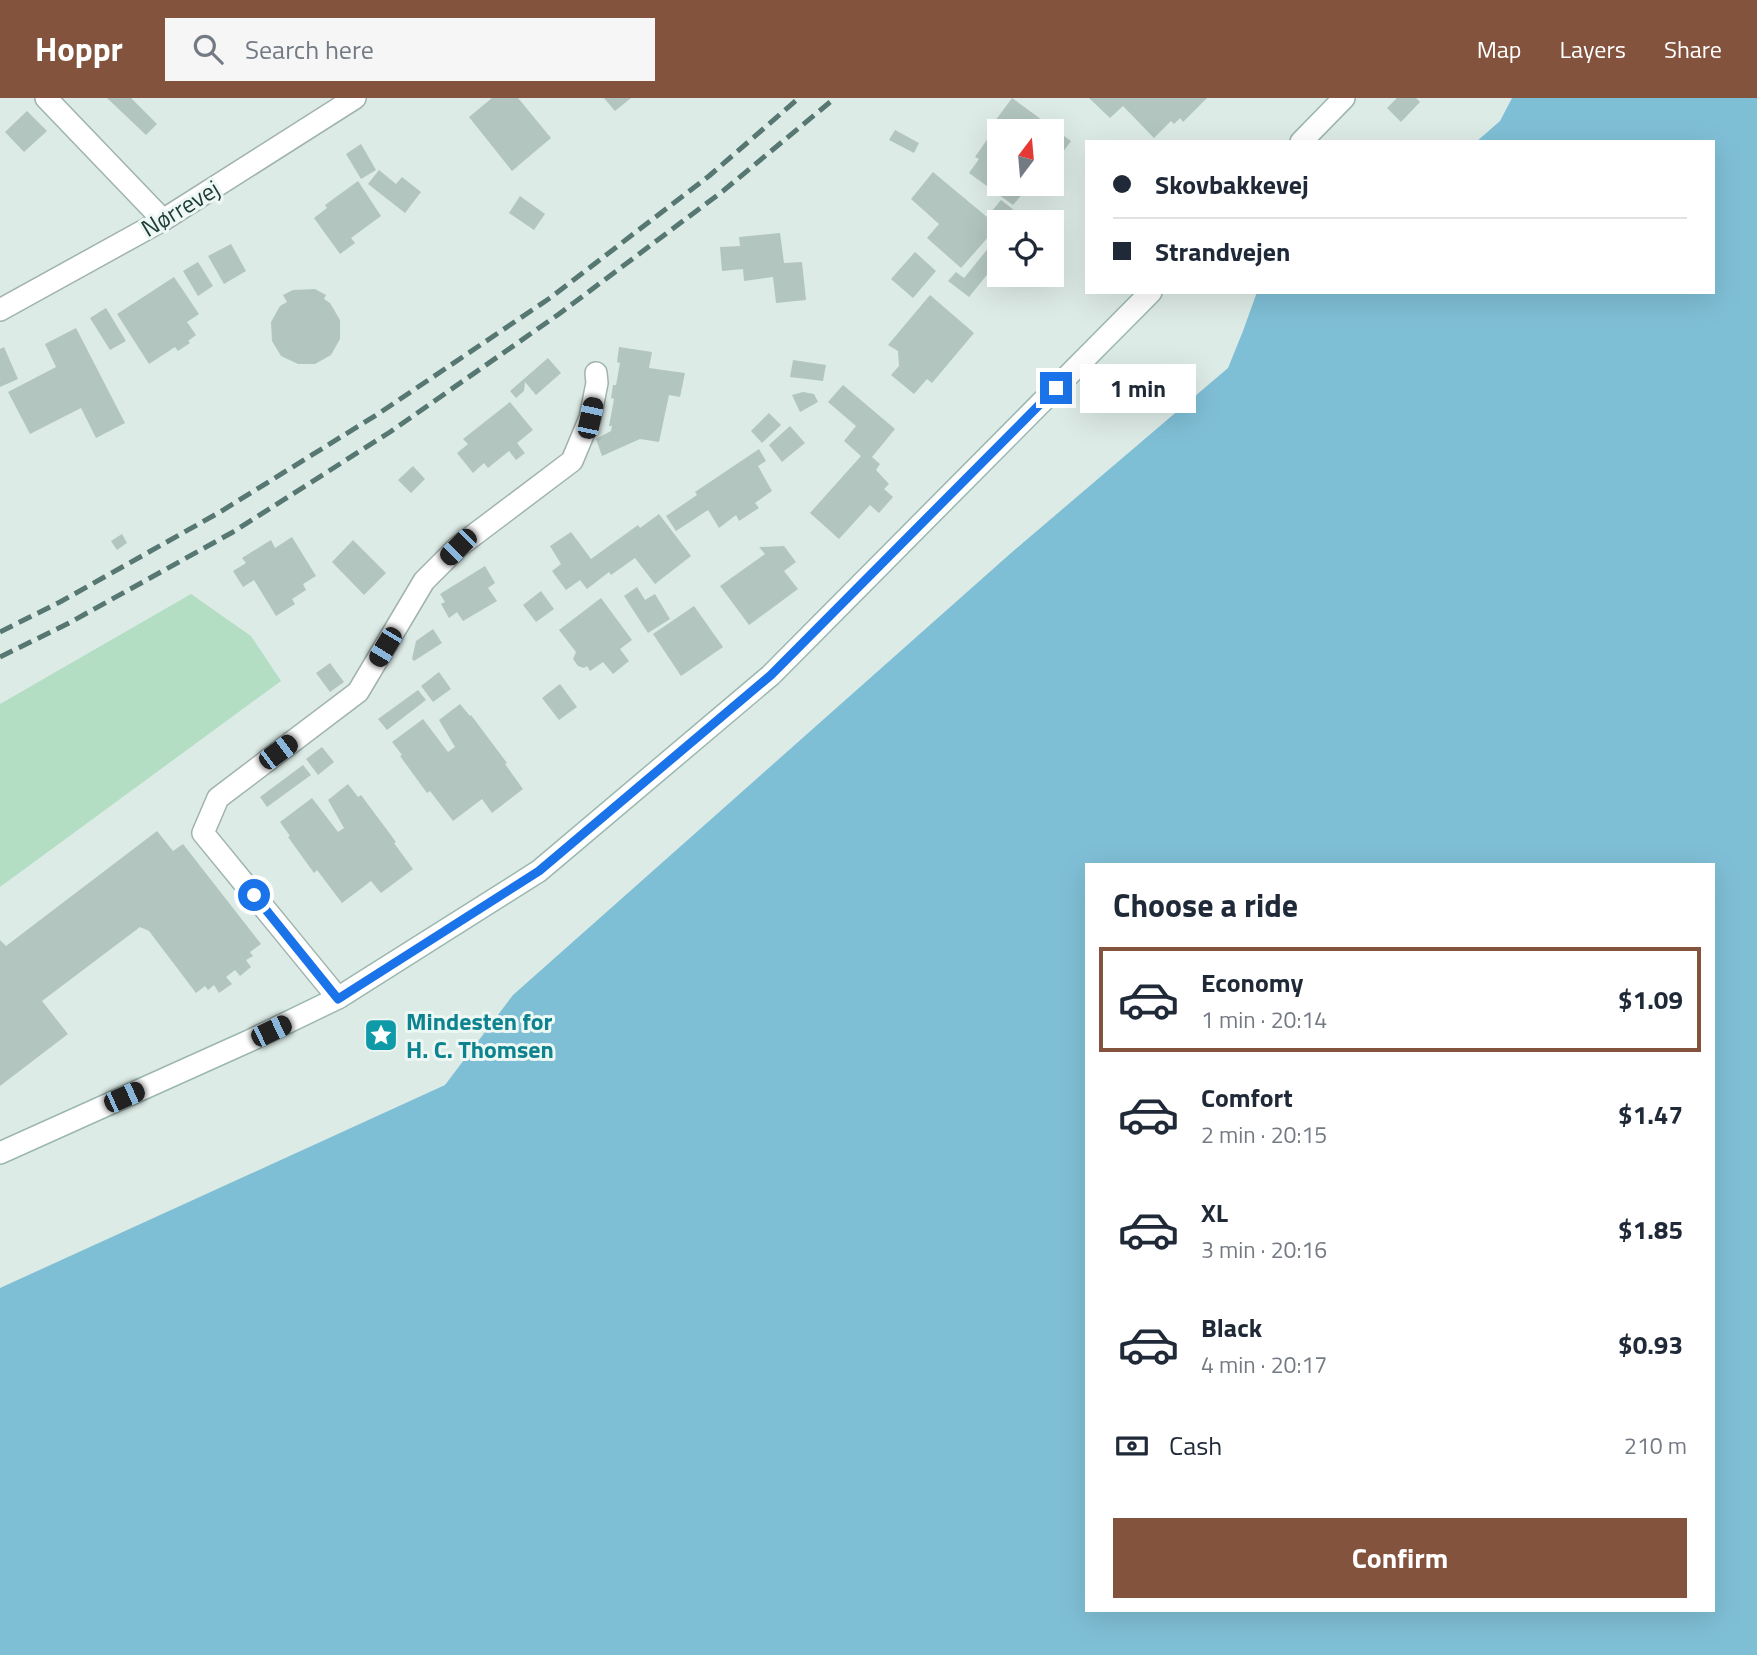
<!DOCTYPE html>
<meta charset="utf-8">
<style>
:root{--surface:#fff;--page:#f6f6f7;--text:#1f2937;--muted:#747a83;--line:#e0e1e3;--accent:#83533e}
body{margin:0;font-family:"Titillium Web",sans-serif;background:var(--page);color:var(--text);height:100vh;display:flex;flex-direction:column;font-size:26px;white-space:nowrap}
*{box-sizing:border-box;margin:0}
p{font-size:23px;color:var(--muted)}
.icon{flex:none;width:38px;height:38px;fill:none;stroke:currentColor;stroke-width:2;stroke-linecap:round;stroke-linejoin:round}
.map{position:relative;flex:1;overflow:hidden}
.panel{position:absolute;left:1085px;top:765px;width:630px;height:749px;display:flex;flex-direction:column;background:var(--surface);border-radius:0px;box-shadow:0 7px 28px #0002}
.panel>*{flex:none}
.guide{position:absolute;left:1085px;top:42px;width:630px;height:154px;border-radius:0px;box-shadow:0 7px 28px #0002;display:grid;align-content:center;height:154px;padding:0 28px;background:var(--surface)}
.needle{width:46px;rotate:16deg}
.fabs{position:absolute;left:987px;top:21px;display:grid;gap:14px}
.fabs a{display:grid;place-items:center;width:77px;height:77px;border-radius:0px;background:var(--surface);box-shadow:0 7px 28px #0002;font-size:35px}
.end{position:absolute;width:32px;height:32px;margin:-16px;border:9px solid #1a73e8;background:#fff;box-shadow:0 0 0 4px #fff}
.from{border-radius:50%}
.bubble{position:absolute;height:49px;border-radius:0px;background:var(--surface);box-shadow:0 7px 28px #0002;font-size:23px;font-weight:700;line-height:49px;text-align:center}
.car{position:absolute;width:21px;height:42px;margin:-21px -10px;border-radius:9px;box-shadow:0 0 5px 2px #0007;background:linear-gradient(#222 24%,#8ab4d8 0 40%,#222 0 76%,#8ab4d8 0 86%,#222 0)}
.guide b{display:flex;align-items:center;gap:24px;height:66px;font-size:26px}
.guide b+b{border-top:2px solid var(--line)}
.guide i{width:18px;height:18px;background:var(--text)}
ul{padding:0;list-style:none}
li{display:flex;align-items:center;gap:21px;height:105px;margin:0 14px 10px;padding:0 14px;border:4px solid transparent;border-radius:0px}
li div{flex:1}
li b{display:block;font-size:26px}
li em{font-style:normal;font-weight:700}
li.on{border-color:var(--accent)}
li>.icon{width:63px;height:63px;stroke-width:1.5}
h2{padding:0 28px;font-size:32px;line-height:84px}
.pay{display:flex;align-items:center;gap:18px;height:77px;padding:0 28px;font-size:26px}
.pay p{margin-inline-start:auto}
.primary-button{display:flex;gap:14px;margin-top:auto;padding:14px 28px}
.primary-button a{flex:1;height:80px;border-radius:0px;background:var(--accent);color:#fff;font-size:28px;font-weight:700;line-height:80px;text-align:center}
header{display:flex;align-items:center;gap:42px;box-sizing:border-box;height:98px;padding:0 35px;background:var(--accent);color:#fff}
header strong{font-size:33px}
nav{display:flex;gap:38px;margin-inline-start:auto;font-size:24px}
.search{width:490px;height:63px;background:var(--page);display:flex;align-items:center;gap:18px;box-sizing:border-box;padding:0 24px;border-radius:0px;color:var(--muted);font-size:26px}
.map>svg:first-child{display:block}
.green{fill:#b3dec3}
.water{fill:#7fbfd6;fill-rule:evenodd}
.building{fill:#b2c5bf}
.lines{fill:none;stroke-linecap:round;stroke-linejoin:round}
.minor-casing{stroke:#a0b3ae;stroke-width:24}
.secondary-casing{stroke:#9bb7b0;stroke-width:24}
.minor{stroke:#fff;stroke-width:21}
.secondary{stroke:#fff;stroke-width:21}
.rail{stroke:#577772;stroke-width:5;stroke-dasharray:14 7;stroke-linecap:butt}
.route{stroke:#1a73e8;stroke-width:9}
.labels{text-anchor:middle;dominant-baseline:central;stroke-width:6;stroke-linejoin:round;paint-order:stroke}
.street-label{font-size:24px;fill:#1d3b36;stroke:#edf7f3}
.culture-label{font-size:24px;font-weight:bold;fill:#0d838f;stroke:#edf7f3;text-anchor:start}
</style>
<header>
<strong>Hoppr</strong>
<div class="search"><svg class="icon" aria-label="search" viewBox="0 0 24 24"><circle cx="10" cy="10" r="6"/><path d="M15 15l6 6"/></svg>Search here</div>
<nav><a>Map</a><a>Layers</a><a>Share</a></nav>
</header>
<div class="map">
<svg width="1757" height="1557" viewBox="0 0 1757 1557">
<rect width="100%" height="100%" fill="#ddebe6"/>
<polygon class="green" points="191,496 251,538 281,583 0,789 0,606"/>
<path class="water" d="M1512,0h245v1557h-1757v-367l445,-203 68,-90 498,-442 217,-185 15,-37 14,-39h456v-150h-237l24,-21zM1087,766h626v746h-626z"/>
<g class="building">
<polygon points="107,0 131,0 157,26 146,37"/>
<polygon points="492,0 518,0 551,40 512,73 469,19"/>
<polygon points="604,0 631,0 615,13"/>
<polygon points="1012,0 1071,43 1052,69 1052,33 999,33 999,86 1039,86 1030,97 1025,93 1013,107 969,75 979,61 975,59 991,36 987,34"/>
<polygon points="1089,0 1207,0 1183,24 1180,20 1174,26 1171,23 1154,40 1123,8 1110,20"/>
<polygon points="1397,0 1416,0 1420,4 1401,24 1387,10"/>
<polygon points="27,13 47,33 24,54 5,34"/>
<polygon points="895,32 919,45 914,55 889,42"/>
<polygon points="361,46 376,72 361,81 346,56"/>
<polygon points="379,72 396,86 402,79 421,94 405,115 368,86"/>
<polygon points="933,74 987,119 1001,102 1029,124 999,124 999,131 997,129 961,170 927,140 939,126 911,101"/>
<polygon points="358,83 381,118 351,140 355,145 340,156 314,120 327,110 325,107"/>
<polygon points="520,98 545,116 534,132 509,115"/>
<polygon points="780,135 784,165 802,164 806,202 776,205 773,179 744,183 743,171 722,173 720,149 740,148 739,139"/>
<polygon points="999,137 999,162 969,199 948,183 956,174 964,180"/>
<polygon points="231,146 246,173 224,186 208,158"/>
<polygon points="915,154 936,173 913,200 891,181"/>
<polygon points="198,164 213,188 198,198 183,173"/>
<polygon points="174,179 199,216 187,224 196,237 188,243 190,245 178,253 175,249 149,266 117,216"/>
<polygon points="315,191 326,197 324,201 330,205 340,222 340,241 331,257 315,266 298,266 281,258 272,243 271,224 280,208 287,204 283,197 293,192"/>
<polygon points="930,197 974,235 932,285 927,281 914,296 891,277 899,268 898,253 888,247"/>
<polygon points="106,210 126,243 110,252 90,220"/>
<polygon points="76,230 125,325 96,340 81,310 30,336 8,294 56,269 45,246"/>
<polygon points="4,249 18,281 0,289 0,251"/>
<polygon points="619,249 652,254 649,270 685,275 680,299 669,297 659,344 640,341 602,358 596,341 611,333 612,328 609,328 614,301 611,300 613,287 616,287 620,265 617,264"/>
<polygon points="548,260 561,275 536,297 525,284 524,293 516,300 510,293"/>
<polygon points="793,262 826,267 823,283 790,279"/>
<polygon points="843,287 895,331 872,359 880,366 876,372 889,386 884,391 893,399 879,415 870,407 839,441 810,415 861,358 844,343 856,328 828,304"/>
<polygon points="803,294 814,296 818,304 800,314 792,297"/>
<polygon points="510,304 533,332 517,345 525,355 516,362 509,353 488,370 484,365 473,375 457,355 468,346 463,341"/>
<polygon points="769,315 781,327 762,345 751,333"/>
<polygon points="790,328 805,345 782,364 769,347"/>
<polygon points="759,351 766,363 758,368 772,393 755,405 759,410 739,423 736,417 719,430 708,412 676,433 666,418 697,397 695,394"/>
<polygon points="413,368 425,381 411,395 398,382"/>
<polygon points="659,416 691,458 655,486 635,460 611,477 609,474 587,491 580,482 566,492 552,473 561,466 550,448 571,434 591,461 638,427 640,430"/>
<polygon points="122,436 127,445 117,452 111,443"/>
<polygon points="292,439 316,478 303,486 306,492 292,501 295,506 276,518 254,482 243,489 233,473 246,465 242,460 271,442 275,450"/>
<polygon points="353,442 386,475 364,497 332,464"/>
<polygon points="784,448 796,464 784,473 798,491 749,527 720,488 765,456 759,449"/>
<polygon points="485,468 495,485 488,490 497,503 463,523 457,514 449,520 441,506 445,504 440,496"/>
<polygon points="637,489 645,502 655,496 670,521 648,535 624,498"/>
<polygon points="541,493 554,511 536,524 523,507"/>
<polygon points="601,500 632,542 620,551 629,563 613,576 603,564 590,573 587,568 584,570 578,568 573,561 576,554 559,532"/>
<polygon points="694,508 723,549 681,578 653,536"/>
<polygon points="433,531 442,545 414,563 412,561 416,543"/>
<polygon points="330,565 344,584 330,594 316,575"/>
<polygon points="439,574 451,591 433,604 421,588"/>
<polygon points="560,586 577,609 559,622 542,600"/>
<polygon points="418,592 426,602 387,632 378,621"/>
<polygon points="460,606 470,618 471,617 507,665 505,666 523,691 492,715 482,701 453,723 430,693 427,695 400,658 402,657 392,644 423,621 448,654 455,649 439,622"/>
<polygon points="322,649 334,664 318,677 306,661"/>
<polygon points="303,667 311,677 267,709 260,699"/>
<polygon points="348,686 358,699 361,697 396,744 394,745 413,771 381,795 371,783 342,805 317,772 314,775 288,739 290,738 280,724 312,700 338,734 344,730 328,702"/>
<polygon points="157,733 173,753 183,746 261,846 250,854 253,858 246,862 251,869 240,878 235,872 226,879 232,886 219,895 214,887 208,892 205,888 196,895 149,833 140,829 42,903 68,936 0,988 0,842 6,848"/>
</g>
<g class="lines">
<g class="minor-casing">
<g id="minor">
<polyline points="46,0 163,122"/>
<polyline points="0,212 163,122 355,0"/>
<polyline points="338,900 203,735 218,700 358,594 424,483 458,449 572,363 590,320 597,285 596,275"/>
</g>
</g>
<g class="secondary-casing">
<g id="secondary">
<polyline points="1301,44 1344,0"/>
<polyline points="0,1055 249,943 338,900 539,773 771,577 1151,194"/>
</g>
</g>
<use href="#minor" class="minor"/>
<use href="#secondary" class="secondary"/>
<g class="rail">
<polyline points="0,534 60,504 220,414 378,316 550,200 709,78 799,0"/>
<polyline points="0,559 69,525 233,434 390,334 559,216 723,93 835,0"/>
</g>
</g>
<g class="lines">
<polyline class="route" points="254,797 338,901 539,773 771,577 1056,290"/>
</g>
<defs>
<g id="sight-square" transform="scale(1.75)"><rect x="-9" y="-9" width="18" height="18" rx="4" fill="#0f9aa8" stroke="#edf7f3"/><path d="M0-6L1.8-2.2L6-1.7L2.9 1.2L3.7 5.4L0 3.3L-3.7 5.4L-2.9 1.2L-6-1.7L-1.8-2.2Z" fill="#fff"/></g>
</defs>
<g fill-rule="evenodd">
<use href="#sight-square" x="381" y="937"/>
</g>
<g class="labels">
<g class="street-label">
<text transform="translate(180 110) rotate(-31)">Nørrevej</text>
</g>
<g class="culture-label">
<text x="406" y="923">Mindesten for<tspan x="406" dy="28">H. C. Thomsen</tspan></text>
</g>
</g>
</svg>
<div class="fabs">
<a><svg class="needle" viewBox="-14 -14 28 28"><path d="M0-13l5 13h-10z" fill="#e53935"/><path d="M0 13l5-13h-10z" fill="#747a83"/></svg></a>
<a><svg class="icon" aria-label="locate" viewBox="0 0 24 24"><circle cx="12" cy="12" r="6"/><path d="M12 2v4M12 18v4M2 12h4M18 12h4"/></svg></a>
</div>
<i class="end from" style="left:254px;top:797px"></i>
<i class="end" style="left:1056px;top:290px"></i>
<div class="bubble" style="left:1080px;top:266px;width:116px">1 min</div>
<i class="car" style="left:590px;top:320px;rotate:12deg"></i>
<i class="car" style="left:458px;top:449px;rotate:225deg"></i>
<i class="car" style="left:385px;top:549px;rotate:211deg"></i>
<i class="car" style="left:278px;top:654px;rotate:53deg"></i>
<i class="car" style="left:271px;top:933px;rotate:64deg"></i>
<i class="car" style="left:124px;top:999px;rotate:66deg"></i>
<div class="guide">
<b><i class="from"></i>Skovbakkevej</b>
<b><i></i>Strandvejen</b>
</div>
<section class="panel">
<h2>Choose a ride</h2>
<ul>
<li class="on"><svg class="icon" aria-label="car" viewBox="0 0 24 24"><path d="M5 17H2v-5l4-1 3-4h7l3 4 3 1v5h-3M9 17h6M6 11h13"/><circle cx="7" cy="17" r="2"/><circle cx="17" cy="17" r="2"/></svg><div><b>Economy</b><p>1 min · 20:14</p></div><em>$1.09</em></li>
<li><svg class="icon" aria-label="car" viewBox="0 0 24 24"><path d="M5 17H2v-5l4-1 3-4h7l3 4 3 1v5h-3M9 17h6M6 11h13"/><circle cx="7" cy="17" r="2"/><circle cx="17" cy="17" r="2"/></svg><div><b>Comfort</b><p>2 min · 20:15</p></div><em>$1.47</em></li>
<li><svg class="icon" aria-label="car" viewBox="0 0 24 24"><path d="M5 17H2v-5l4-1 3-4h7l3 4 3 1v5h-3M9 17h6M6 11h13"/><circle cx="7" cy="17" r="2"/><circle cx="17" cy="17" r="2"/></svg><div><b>XL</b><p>3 min · 20:16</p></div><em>$1.85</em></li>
<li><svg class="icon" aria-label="car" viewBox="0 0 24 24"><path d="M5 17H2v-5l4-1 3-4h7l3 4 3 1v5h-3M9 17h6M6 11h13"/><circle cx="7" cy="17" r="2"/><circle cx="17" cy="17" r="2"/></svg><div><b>Black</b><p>4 min · 20:17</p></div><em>$0.93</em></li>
</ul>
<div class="pay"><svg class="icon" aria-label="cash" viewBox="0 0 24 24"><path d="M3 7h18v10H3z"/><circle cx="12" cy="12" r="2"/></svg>Cash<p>210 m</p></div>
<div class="primary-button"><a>Confirm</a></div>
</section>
</div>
